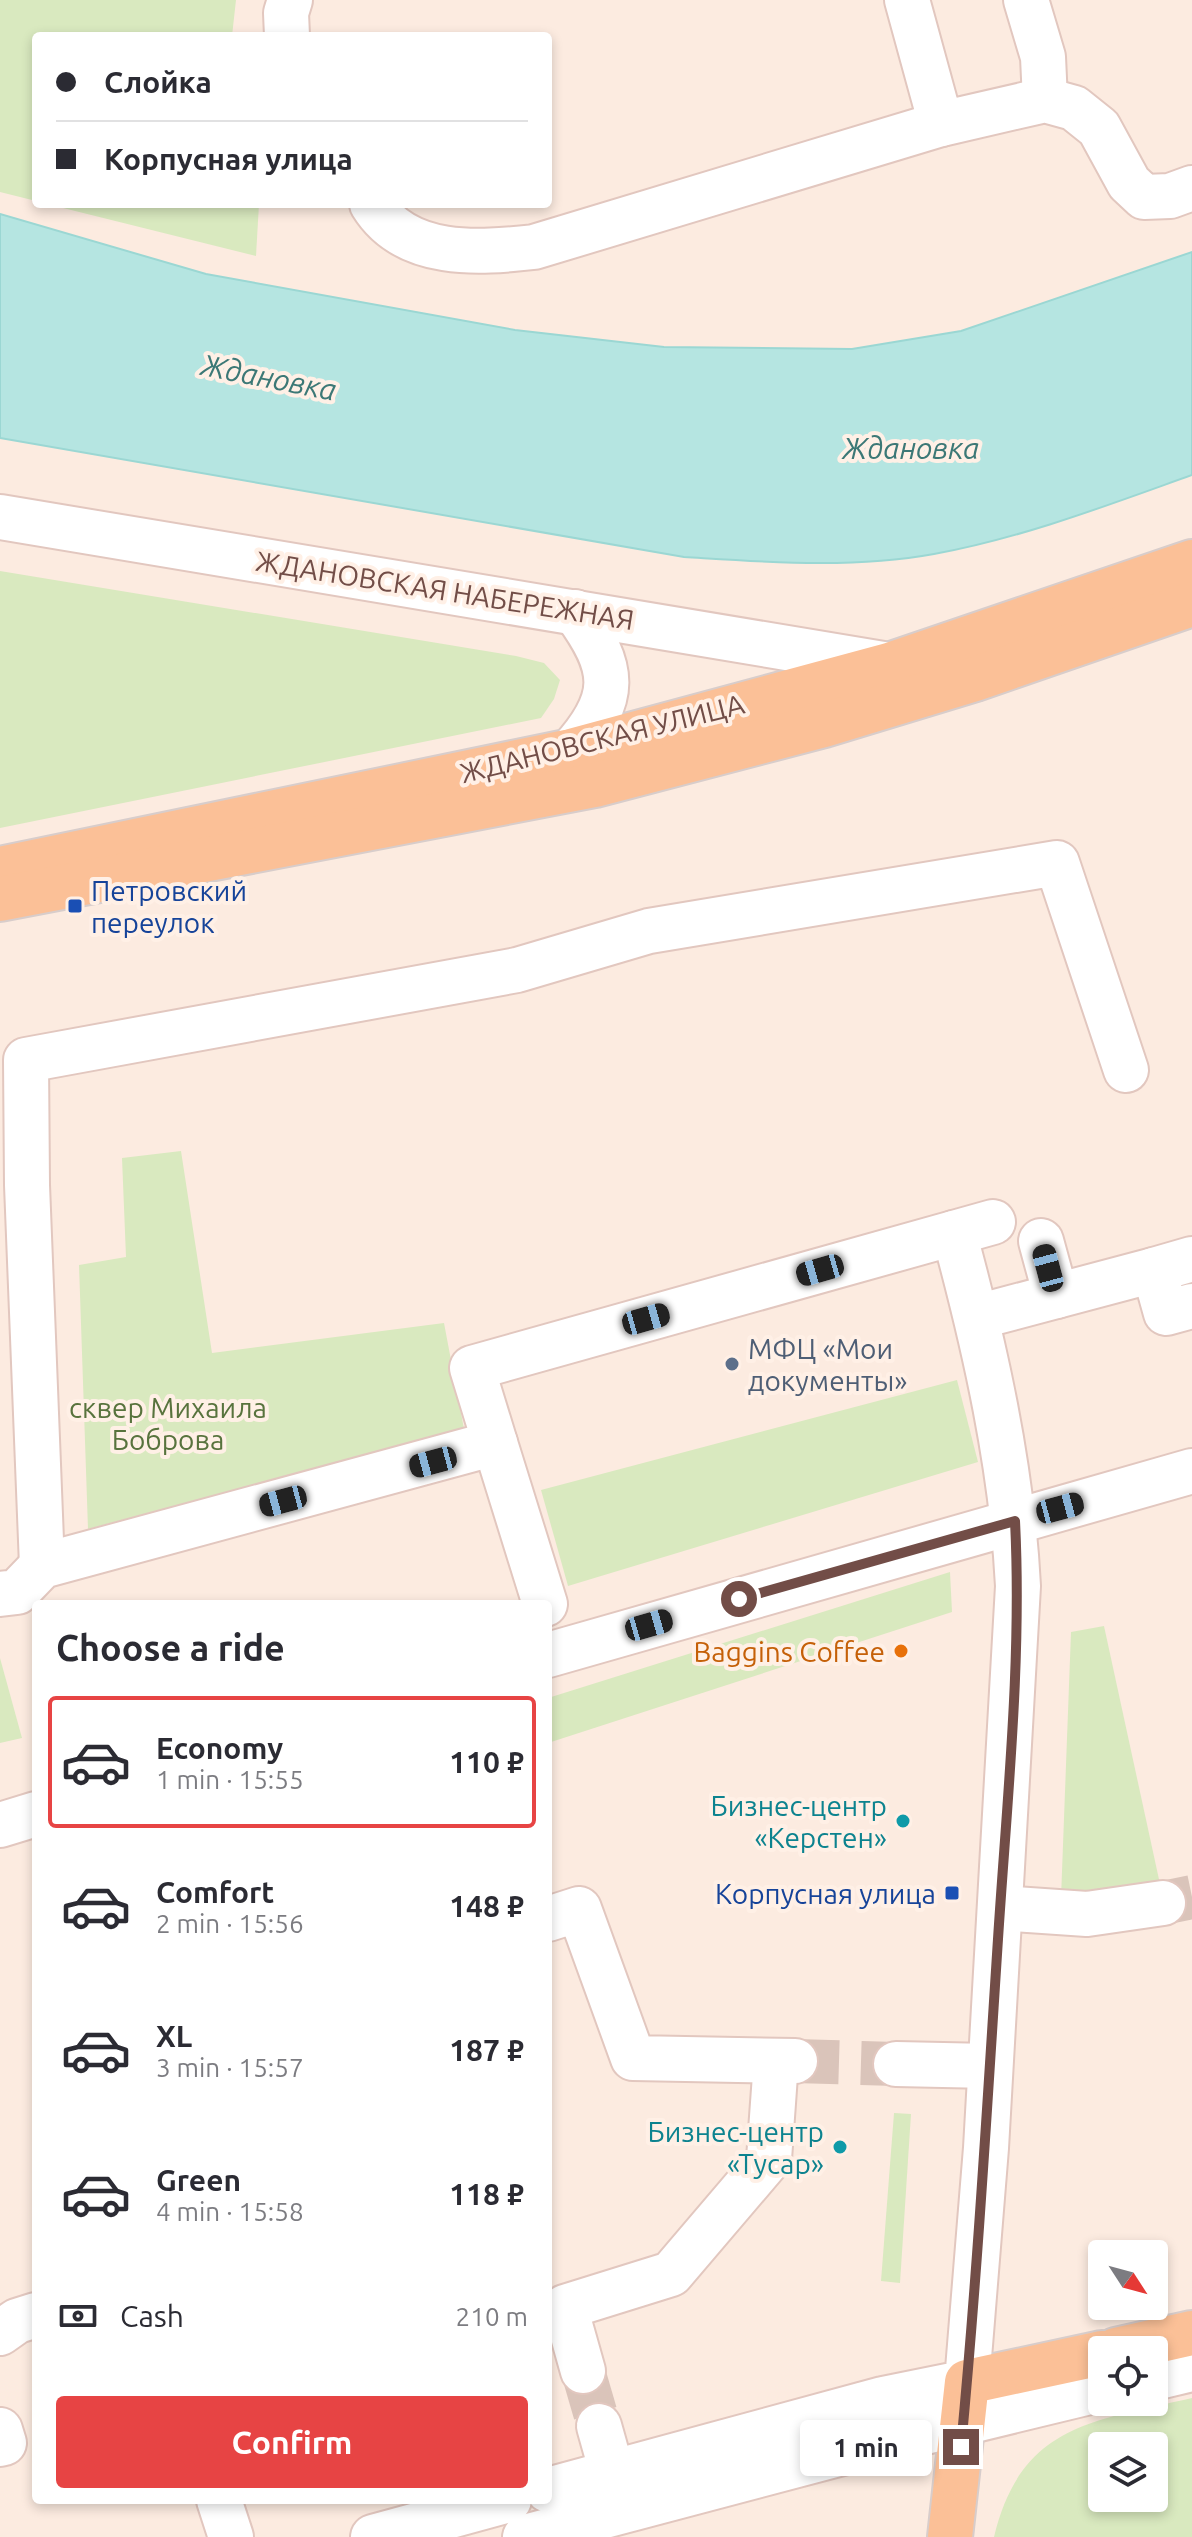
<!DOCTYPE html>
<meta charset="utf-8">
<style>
:root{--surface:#fff;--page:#f7f7f7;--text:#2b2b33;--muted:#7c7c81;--line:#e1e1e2;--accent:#e74444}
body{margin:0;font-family:Ubuntu,sans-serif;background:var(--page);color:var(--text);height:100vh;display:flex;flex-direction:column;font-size:30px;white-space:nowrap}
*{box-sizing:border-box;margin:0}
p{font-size:26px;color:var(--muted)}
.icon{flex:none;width:44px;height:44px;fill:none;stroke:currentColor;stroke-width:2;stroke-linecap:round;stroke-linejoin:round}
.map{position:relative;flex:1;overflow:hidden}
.sheet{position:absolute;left:32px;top:1600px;width:520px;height:904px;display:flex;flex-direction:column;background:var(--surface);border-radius:8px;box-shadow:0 4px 12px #0003}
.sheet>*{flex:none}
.top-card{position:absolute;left:32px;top:32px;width:520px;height:176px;border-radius:8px;box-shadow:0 4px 12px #0003;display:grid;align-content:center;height:176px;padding:0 24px;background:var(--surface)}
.needle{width:52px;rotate:126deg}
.controls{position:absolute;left:1088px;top:2240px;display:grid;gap:16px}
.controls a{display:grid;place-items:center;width:80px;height:80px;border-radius:8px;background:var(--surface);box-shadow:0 4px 12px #0003;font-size:40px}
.end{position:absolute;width:36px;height:36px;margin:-18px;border:10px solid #724d47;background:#fff;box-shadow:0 0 0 4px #fff}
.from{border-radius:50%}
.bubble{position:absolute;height:56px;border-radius:8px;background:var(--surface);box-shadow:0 4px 12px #0003;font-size:26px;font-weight:600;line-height:56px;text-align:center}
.car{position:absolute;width:24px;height:48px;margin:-24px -12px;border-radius:10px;box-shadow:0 0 6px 2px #0007;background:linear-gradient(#222 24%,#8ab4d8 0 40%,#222 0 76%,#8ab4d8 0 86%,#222 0)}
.top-card b{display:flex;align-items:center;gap:28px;height:76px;font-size:30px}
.top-card b+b{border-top:2px solid var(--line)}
.top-card i{width:20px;height:20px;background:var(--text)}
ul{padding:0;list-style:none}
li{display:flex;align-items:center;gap:24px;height:132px;margin:0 16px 12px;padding:0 8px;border:4px solid transparent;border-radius:8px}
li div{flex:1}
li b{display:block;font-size:30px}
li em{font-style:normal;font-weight:600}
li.active{border-color:var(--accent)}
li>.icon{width:72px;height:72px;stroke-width:1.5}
h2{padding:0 24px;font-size:36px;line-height:96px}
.pay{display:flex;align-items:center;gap:20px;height:88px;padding:0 24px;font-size:30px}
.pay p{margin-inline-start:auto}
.action{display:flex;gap:16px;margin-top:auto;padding:16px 24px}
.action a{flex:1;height:92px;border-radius:8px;background:var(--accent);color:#fff;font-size:32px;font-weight:600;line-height:92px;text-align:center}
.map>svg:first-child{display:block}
.green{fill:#d9e9bf;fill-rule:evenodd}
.water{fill:#b5e5e1;stroke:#9bd7d3;stroke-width:2}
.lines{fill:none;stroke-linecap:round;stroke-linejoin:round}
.minor-tunnel{stroke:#dac4ba;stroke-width:44;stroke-dasharray:44 22;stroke-linecap:butt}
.minor-casing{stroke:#e2c7bf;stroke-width:48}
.major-casing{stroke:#d8cdcb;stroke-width:48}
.minor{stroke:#fff;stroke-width:44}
.major{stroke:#fbc097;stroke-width:44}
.route{stroke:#724d47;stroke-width:10}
.transit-dot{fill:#1a4fb4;stroke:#fff0e6;stroke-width:3}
.service-dot{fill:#5c6f8a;stroke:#fff0e6;stroke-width:3}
.food-dot{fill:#e8710a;stroke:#fff0e6;stroke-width:3}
.culture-dot{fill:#0f9aa8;stroke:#fff0e6;stroke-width:3}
.labels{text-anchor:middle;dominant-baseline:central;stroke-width:8;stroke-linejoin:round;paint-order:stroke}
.street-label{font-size:28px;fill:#724d47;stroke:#fff0e6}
.transit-label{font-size:28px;fill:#164399;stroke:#fff0e6;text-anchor:start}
.service-label{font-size:28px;fill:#4e5e75;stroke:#fff0e6;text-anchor:start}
.park-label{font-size:28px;fill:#58733d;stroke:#fff0e6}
.food-label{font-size:28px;fill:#c56008;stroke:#fff0e6;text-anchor:end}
.culture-label{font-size:28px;fill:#0d838f;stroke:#fff0e6;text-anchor:end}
.water-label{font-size:30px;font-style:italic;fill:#3c7876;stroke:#fff0e6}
</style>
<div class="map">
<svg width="1192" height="2537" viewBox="0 0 1192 2537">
<rect width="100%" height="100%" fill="#fcebe0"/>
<g class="green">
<polygon points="0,0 236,0 232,36 36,36 36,201 0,192"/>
<polygon points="47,204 259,204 256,256"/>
<polygon points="0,571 516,656 544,663 560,680 554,699 541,718 0,828"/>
<polygon points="181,1151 212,1353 444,1323 464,1429 88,1529 79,1265 126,1257 122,1158"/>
<polygon points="957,1380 978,1462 568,1586 541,1490"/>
<polygon points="950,1572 952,1612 548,1743 548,1698"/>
<polygon points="1104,1626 1160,1884 1061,1898 1071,1632"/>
<polygon points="0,1658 22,1738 0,1743"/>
<polygon points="894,2113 911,2114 900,2283 881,2281"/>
<path d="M1192,2398v139h-198c27,-113 100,-116 198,-139zM1102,2446h52v52h-52z"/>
</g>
<path class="water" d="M0,214l206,60 309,56 149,17 188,2 109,-18 231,-79v223c-84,30 -170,63 -258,79 -82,15 -167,8 -250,3l-684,-119z"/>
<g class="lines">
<g class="minor-tunnel">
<polyline points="1163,1903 1192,1897"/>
<polyline points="795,2061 896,2064"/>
<polyline points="583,2371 599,2426"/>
</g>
<g class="minor-casing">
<g id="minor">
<polyline points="907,0 941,124 1045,100 1074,108 1099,128 1129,183 1144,197 1170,196 1192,188"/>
<polyline points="1026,0 1043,57 1045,100"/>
<polyline points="287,36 286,13 290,0"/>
<path d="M372,204c34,55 107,49 162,43l407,-123"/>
<polyline points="0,517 889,665"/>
<path d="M571,751c48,-53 45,-83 4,-139"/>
<polyline points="1041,1241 1056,1296"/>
<polyline points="1192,1259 1154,1270 1166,1313 1192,1306"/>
<polyline points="977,1317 1154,1270"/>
<polyline points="495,1443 545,1604"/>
<polyline points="42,1566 27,1185 26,1060 517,970 649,931 1057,863 1126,1070"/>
<polyline points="0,1594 17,1592 42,1566 495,1443 472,1368 993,1222"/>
<polyline points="548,1655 1192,1471"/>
<polyline points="0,1825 36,1814"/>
<polyline points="1000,1908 1087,1914 1163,1903"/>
<polyline points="548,1919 579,1909 633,2058 795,2061"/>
<polyline points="896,2064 990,2066"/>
<polyline points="0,2333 17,2321 36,2315"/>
<polyline points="583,2371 565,2307 671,2274 769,2159 776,2061"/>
<polyline points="1154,2378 1192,2369"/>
<polyline points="599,2426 620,2501"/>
<polyline points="0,2430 4,2443 0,2444"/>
<path d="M548,2490l335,-91 84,-17 19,-234 32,-562c-6,-119 -33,-239 -64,-353"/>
<polyline points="219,2500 231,2537"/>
<polyline points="373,2537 509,2500"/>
<polyline points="525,2537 880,2443 1102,2389"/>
</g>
</g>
<g class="major-casing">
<g id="major">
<polyline points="0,869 571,751 889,665 1192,562"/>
<polyline points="0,899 595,785 824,725 975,679 1192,604"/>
<polyline points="1116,2350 1192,2333"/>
<polyline points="950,2537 967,2382 1102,2353"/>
</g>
</g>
<use href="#minor" class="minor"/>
<use href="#major" class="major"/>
</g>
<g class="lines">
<path class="route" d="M739,1599l276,-78c7,138 -8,279 -17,418 -11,170 -21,339 -37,508"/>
</g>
<g class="transit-dot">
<rect x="67" y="898" width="16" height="16" rx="4"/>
<rect x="944" y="1885" width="16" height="16" rx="4"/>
</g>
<circle class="service-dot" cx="732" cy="1364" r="8"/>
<circle class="food-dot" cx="901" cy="1651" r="8"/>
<g class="culture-dot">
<circle cx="903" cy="1821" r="8"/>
<circle cx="840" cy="2147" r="8"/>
</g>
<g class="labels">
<g class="street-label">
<text transform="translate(445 590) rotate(9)">ЖДАНОВСКАЯ НАБЕРЕЖНАЯ</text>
<text transform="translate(602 738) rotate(-14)">ЖДАНОВСКАЯ УЛИЦА</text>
</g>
<g class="transit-label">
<text x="91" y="890">Петровский<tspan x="91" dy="32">переулок</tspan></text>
<text x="936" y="1893" text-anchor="end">Корпусная улица</text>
</g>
<g class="service-label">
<text x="748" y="1348">МФЦ «Мои<tspan x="748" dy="32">документы»</tspan></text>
</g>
<g class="park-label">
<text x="168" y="1407">сквер Михаила<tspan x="168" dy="32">Боброва</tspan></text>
</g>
<g class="food-label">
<text x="885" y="1651">Baggins Coffee</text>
</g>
<g class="culture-label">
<text x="887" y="1805">Бизнес-центр<tspan x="887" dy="32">«Керстен»</tspan></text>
<text x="824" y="2131">Бизнес-центр<tspan x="824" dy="32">«Тусар»</tspan></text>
</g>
<g class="water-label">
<text transform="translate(269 377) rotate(11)">Ждановка</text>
<text x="911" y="448">Ждановка</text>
</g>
</g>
</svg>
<div class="controls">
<a><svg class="needle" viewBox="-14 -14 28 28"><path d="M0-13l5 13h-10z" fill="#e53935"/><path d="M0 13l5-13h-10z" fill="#7c7c81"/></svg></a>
<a><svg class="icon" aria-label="locate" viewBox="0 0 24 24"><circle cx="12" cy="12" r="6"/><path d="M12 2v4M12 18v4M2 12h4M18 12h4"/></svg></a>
<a><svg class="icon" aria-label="layers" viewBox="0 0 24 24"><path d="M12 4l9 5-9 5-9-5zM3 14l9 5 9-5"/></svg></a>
</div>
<i class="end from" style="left:739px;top:1599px"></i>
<i class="end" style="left:961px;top:2447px"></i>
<div class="bubble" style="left:800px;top:2420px;width:132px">1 min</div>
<i class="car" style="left:1048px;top:1268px;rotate:345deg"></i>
<i class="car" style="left:820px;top:1270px;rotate:254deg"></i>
<i class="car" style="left:646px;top:1319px;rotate:74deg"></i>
<i class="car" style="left:433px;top:1462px;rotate:255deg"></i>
<i class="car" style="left:283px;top:1501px;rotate:255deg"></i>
<i class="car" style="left:1060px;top:1508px;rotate:75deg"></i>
<i class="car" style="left:649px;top:1625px;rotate:74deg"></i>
<div class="top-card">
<b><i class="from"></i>Слойка</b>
<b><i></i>Корпусная улица</b>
</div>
<section class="sheet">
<h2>Choose a ride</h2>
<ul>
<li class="active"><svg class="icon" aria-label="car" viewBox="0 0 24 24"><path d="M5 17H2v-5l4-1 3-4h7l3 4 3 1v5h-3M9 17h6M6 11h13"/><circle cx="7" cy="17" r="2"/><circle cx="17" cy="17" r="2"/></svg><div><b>Economy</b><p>1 min · 15:55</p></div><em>110 ₽</em></li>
<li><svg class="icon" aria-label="car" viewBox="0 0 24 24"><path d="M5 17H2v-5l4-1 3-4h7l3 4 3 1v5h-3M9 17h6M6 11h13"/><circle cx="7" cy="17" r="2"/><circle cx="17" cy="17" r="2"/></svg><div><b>Comfort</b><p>2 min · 15:56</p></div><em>148 ₽</em></li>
<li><svg class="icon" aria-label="car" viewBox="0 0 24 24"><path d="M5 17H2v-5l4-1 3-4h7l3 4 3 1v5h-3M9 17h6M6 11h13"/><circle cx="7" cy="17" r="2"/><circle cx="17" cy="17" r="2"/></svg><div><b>XL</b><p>3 min · 15:57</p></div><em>187 ₽</em></li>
<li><svg class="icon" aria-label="car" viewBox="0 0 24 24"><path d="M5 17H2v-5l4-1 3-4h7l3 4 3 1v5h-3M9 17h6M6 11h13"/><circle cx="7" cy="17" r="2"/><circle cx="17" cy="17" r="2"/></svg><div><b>Green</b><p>4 min · 15:58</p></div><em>118 ₽</em></li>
</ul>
<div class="pay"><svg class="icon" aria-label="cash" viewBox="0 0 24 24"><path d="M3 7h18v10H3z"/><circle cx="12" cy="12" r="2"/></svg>Cash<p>210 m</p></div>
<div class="action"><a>Confirm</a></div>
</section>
</div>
